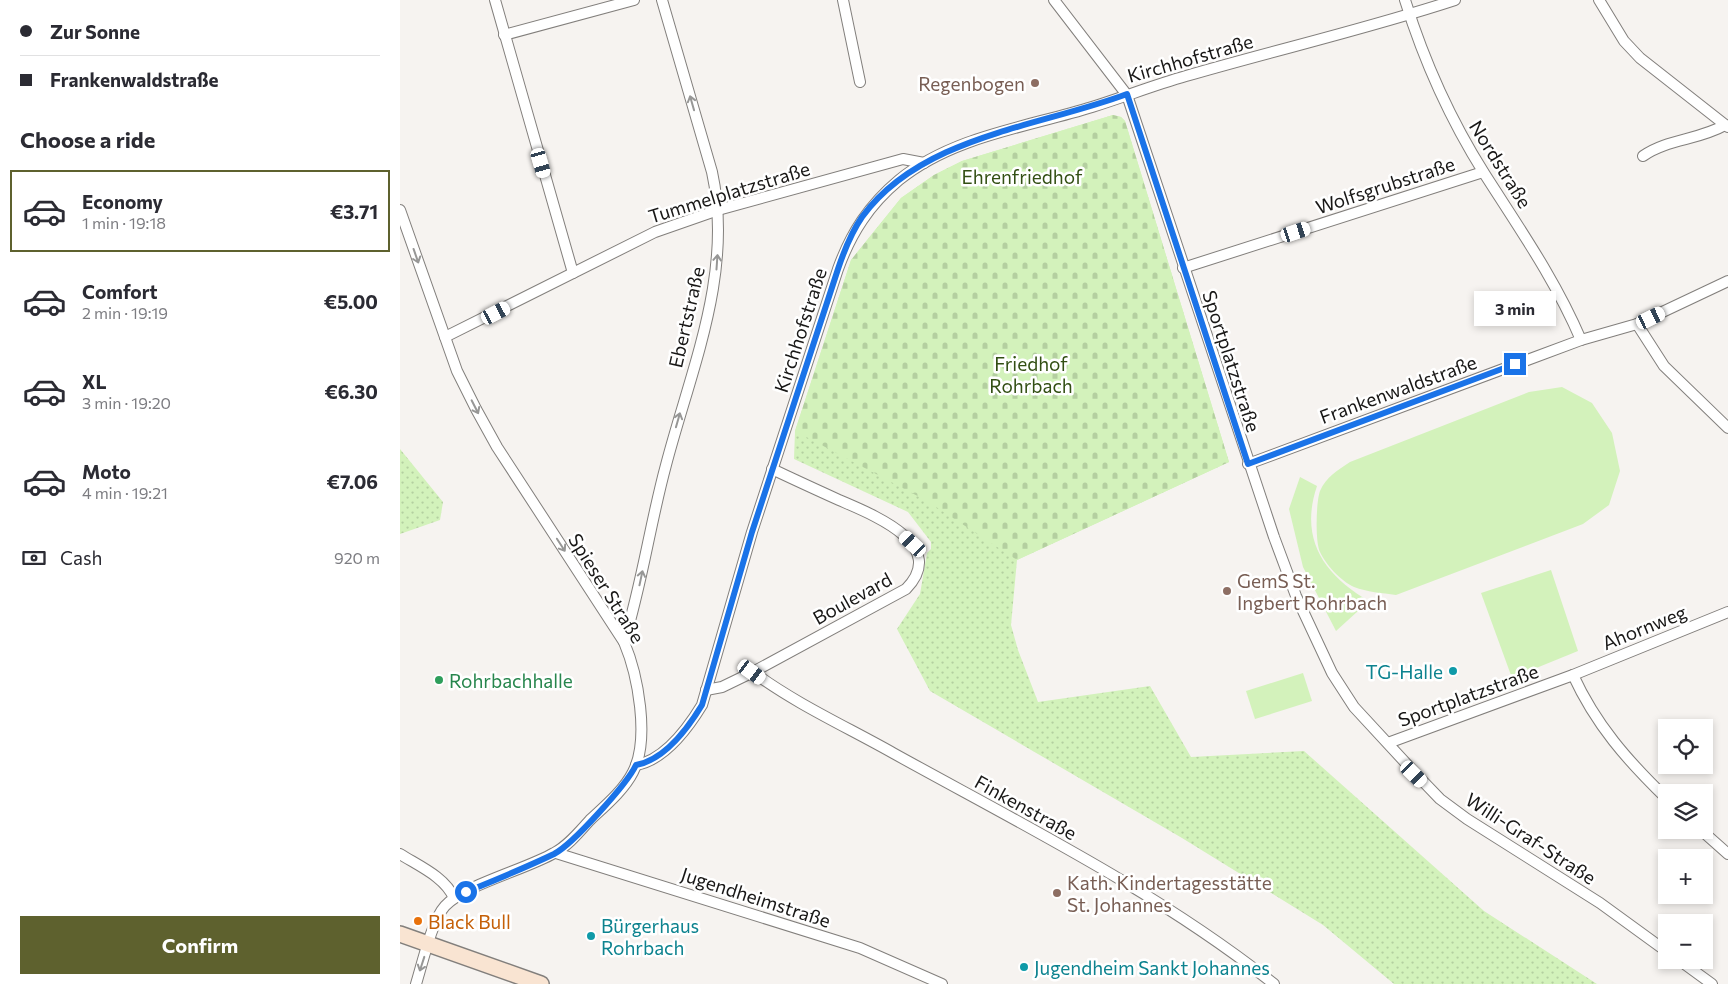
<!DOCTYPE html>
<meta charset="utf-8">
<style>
:root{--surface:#fff;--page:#f2f2f3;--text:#2b2b33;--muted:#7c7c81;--line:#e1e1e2;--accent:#5e612e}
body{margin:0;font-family:Commissioner,sans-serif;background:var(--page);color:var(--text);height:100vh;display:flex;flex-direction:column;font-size:19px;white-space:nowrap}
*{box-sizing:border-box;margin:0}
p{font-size:16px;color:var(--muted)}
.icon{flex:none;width:28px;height:28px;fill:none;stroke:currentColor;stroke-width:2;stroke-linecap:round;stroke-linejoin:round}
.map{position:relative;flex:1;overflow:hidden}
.details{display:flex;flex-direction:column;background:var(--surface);width:400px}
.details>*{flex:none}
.hud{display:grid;align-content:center;height:110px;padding:0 20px;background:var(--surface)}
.controls{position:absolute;left:1258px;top:719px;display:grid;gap:10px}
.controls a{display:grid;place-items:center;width:55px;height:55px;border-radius:0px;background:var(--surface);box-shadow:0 2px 8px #0003;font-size:25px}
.end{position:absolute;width:22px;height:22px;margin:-11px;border:6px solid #1a73e8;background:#fff;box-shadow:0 0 0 2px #fff}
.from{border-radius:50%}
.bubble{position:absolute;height:35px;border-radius:0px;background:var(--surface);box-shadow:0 2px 8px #0003;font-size:16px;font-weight:700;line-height:35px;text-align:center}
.car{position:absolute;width:15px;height:30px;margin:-15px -8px;border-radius:6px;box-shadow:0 0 4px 1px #0007;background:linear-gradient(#fff 24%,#345 0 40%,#fff 0 76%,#345 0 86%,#fff 0)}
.hud b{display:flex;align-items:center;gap:18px;height:48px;font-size:19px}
.hud b+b{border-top:1px solid var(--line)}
.hud i{width:12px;height:12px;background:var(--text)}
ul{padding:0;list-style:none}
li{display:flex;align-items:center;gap:15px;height:82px;margin:0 10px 8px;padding:0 10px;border:2px solid transparent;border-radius:0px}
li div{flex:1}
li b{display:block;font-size:19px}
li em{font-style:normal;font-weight:700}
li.current{border-color:var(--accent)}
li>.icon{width:45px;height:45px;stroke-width:1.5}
h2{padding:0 20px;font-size:22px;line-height:60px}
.pay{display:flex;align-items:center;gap:12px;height:55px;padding:0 20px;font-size:19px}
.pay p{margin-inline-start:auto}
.primary-button{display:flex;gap:10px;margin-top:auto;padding:10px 20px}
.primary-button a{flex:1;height:58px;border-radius:0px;background:var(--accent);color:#fff;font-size:20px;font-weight:700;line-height:58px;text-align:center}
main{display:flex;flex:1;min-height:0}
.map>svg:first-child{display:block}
.grass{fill:url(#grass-dots)}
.cemetery{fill:url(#cemetery-stones)}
.green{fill:#d3f2bb}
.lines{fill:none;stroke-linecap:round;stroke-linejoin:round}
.street-casing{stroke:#827f7c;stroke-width:12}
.secondary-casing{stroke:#827f7c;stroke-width:18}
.street{stroke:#fff;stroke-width:10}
.secondary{stroke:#f9e4d2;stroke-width:15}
.oneway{stroke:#979796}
.route{stroke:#1a73e8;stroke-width:6}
.education-dot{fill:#8d6e63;stroke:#fff;stroke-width:2}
.culture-dot{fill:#0f9aa8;stroke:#fff;stroke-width:2}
.leisure-dot{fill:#2e9e5b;stroke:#fff;stroke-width:2}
.food-dot{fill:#e8710a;stroke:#fff;stroke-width:2}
.labels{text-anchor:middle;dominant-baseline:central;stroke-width:5;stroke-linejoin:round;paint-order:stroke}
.street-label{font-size:19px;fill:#181716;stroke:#fff}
.education-label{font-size:19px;fill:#785e54;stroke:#fff;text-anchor:start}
.park-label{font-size:19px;fill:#324f13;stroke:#fff}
.culture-label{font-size:19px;fill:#0d838f;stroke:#fff;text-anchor:start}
.leisure-label{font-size:19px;fill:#27864d;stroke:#fff;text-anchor:start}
.food-label{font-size:19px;fill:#c56008;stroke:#fff;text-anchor:start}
</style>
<main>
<section class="details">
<div class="hud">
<b><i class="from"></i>Zur Sonne</b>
<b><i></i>Frankenwaldstraße</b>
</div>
<h2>Choose a ride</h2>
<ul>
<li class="current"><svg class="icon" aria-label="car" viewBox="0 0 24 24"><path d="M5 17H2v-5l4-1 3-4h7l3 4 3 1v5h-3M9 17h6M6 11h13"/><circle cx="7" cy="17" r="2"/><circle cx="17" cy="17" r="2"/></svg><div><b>Economy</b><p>1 min · 19:18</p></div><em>€3.71</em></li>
<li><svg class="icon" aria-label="car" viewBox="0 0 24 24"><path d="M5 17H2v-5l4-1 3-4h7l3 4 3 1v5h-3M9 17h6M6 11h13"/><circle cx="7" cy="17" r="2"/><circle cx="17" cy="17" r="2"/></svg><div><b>Comfort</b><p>2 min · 19:19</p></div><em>€5.00</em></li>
<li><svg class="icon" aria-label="car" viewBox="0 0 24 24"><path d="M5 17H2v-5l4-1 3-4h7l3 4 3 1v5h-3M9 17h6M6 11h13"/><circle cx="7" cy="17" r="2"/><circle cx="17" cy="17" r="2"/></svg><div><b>XL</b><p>3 min · 19:20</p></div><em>€6.30</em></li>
<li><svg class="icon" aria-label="car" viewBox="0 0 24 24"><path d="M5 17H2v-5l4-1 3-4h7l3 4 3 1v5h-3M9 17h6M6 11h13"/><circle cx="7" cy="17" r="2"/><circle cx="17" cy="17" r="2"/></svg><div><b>Moto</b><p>4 min · 19:21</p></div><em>€7.06</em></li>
</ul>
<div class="pay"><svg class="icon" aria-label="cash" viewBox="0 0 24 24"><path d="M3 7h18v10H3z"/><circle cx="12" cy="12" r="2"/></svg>Cash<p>920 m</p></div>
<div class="primary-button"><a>Confirm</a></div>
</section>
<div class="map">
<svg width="1328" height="984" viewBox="0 0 1328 984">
<defs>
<pattern id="grass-dots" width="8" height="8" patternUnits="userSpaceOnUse" patternTransform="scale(1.25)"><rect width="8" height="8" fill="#d3f2bb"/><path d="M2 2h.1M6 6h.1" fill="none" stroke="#b4cfa0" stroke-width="1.8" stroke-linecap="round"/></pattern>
<pattern id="cemetery-stones" width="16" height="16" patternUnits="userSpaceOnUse" patternTransform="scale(1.25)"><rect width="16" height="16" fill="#d3f2bb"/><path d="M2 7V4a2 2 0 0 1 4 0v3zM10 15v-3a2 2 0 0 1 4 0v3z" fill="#b4cfa0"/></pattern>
</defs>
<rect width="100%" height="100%" fill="#f6f3f0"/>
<g class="grass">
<polygon points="713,115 721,117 725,121 829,462 617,560 611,625 618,650 638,702 750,686 791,757 904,751 1084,911 1197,984 994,984 923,925 782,838 530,691 497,629 520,594 527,553 531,549 531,542 508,512 394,459 395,431 451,260 501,198 534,175 562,161"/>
<polygon points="0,449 43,502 40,520 0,534"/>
</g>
<polygon class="cemetery" points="713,115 721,117 725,121 829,462 617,560 527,501 395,431 451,260 501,198 534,175 562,161"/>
<g class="green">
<path d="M1162,387l30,16 20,30 8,38 -11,34 -26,19 -187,71c-14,-2 -29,-3 -42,-8 -13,-6 -28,-22 -34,-35 -5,-10 -4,-50 0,-61 6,-14 18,-21 30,-29l179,-70z"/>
<path d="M900,477l17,9c-18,53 7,89 52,115l-33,30 -33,-64 -14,-58z"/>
<polygon points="1151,570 1178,651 1112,678 1081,593"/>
<polygon points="903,673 912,701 855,719 846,691"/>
</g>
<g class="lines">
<g class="street-casing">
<g id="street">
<polyline points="95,0 173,273"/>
<polyline points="443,0 460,82"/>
<polyline points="654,0 727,95 874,537 896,596 932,673 954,707 1015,773 1040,799 1067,819 1200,903 1266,951"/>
<path d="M1005,0c19,61 45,119 79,173 35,55 71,106 97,167"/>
<polyline points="1199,0 1224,41 1240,58 1328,127"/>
<polyline points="104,35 234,0"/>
<path d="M1243,156c24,-17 56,-16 82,-31"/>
<path d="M0,210l57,161 19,38 21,38 127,195c14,33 26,97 9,130 -9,18 -28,34 -43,48 -10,11 -22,26 -36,33 -27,16 -90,32 -109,53 -13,14 -23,59 -29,78"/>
<polyline points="783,268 1083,172"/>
<polyline points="1237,324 1264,366 1328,428"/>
<polyline points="45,337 255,232 318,210 503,159 524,163"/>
<polyline points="848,464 1181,340 1237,324 1328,281"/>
<path d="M224,642c18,-58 26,-118 42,-177 25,-96 68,-192 46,-293l-50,-172"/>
<path d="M353,672c43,32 94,55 140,81 130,72 265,139 381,231"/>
<path d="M1173,675c23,50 54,85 93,123"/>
<path d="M306,690l16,-3 31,-15 153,-83c44,-45 -35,-75 -67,-89 -22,-10 -44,-20 -67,-31"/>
<polyline points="988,743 1173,675 1328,612"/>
<path d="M236,765c28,-5 52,-37 66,-60l50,-173 86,-263c13,-36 31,-64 61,-89 54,-44 129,-53 193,-73 32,-10 62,-22 94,-31 89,-26 181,-47 269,-76"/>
<polyline points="1301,830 1328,854"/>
<polyline points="156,853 460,948 542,984"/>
<path d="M0,854c19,12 45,23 54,44"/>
<polyline points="1279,960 1312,984"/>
</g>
</g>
<g class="secondary-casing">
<polyline id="secondary" points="0,934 141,984"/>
</g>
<use href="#street" class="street"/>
<use href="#secondary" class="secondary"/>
</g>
<defs><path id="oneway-shaft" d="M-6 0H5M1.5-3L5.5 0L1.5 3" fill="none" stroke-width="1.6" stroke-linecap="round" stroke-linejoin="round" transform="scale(1.25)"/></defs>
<g class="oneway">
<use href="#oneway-shaft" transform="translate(292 103) rotate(-106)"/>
<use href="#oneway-shaft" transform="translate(16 256) rotate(71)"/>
<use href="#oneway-shaft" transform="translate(317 262) rotate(-86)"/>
<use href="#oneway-shaft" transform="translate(75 407) rotate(63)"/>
<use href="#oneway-shaft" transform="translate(278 420) rotate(-74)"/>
<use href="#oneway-shaft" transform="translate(161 545) rotate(57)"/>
<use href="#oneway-shaft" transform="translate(241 578) rotate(-78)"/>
<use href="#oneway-shaft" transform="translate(22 964) rotate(108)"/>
</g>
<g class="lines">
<path class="route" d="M66,892c29,-12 59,-24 88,-38 19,-10 73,-70 82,-89 28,-5 52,-37 66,-60l50,-173 86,-263c6,-18 13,-36 24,-52 59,-81 177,-90 265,-123l121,370 267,-100"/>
</g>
<g class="education-dot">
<circle cx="635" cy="83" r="5"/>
<circle cx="827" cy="591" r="5"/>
<circle cx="657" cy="893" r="5"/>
</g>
<g class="culture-dot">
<circle cx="1053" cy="671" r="5"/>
<circle cx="191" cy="936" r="5"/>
<circle cx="624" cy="967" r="5"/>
</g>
<circle class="leisure-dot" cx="39" cy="680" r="5"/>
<circle class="food-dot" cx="18" cy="921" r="5"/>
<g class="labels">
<g class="street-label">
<text transform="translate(790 58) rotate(-16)">Kirchhofstraße</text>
<text transform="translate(1101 164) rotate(58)">Nordstraße</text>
<text transform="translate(985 185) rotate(-18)">Wolfsgrubstraße</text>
<text transform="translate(329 192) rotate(-17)">Tummelplatzstraße</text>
<text transform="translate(286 317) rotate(-77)">Ebertstraße</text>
<text transform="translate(400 330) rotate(-72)">Kirchhofstraße</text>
<text transform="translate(832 361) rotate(72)">Sportplatzstraße</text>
<text transform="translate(998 389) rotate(-20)">Frankenwaldstraße</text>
<text transform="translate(207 588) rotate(58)">Spieser Straße</text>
<text transform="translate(452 598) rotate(-29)">Boulevard</text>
<text transform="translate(1244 627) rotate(-22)">Ahornweg</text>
<text transform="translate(1068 695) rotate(-20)">Sportplatzstraße</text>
<text transform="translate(626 807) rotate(29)">Finkenstraße</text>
<text transform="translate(1131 838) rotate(33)">Willi-Graf-Straße</text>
<text transform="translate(356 897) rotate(18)">Jugendheimstraße</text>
</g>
<g class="education-label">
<text x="625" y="83" text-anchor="end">Regenbogen</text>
<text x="837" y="580">GemS St.<tspan x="837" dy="22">Ingbert Rohrbach</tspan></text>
<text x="667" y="882">Kath. Kindertagesstätte<tspan x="667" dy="22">St. Johannes</tspan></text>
</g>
<g class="park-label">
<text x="622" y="176">Ehrenfriedhof</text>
<text x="631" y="363">Friedhof<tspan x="631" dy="22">Rohrbach</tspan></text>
</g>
<g class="culture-label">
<text x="1043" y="671" text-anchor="end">TG-Halle</text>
<text x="201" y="925">Bürgerhaus<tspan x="201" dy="22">Rohrbach</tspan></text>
<text x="634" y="967">Jugendheim Sankt Johannes</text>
</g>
<g class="leisure-label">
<text x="49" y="680">Rohrbachhalle</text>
</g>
<g class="food-label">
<text x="28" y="921">Black Bull</text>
</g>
</g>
</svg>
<div class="controls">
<a><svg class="icon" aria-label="locate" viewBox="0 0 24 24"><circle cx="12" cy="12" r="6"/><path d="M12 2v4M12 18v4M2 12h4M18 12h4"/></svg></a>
<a><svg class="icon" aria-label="layers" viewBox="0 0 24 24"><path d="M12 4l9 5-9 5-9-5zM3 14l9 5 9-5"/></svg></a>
<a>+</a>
<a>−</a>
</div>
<i class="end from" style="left:66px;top:892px"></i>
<i class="end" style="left:1115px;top:364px"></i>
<div class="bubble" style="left:1074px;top:291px;width:82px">3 min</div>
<i class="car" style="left:141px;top:163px;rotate:164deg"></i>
<i class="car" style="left:896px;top:232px;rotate:72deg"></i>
<i class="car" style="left:96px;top:313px;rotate:63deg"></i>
<i class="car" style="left:1251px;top:318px;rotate:64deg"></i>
<i class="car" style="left:513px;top:544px;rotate:313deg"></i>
<i class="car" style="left:352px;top:672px;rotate:126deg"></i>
<i class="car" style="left:1014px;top:774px;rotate:135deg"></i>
</div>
</main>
